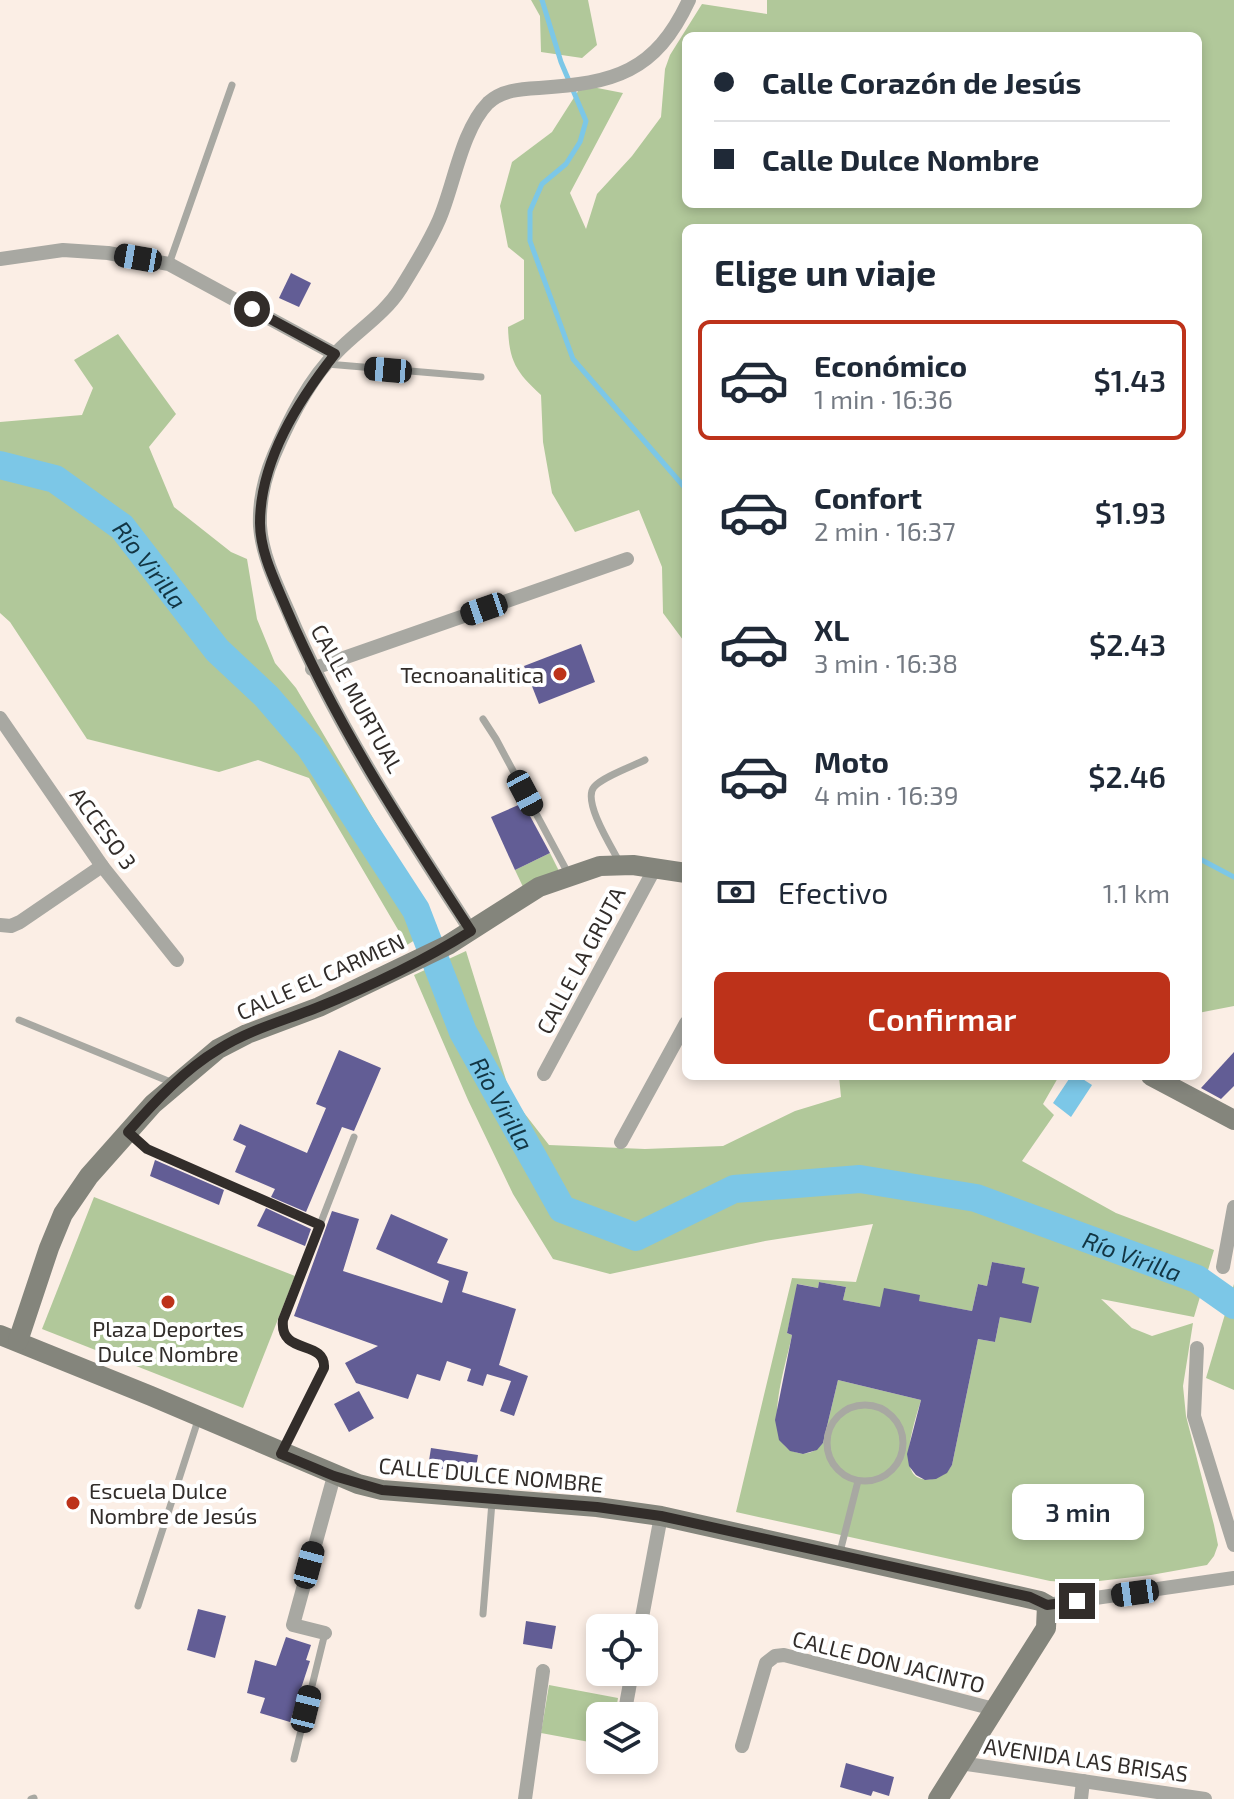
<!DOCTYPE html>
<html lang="es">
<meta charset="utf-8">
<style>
:root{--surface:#fff;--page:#f6f6f7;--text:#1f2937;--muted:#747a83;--line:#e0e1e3;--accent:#bd321a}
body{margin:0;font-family:"Exo 2",sans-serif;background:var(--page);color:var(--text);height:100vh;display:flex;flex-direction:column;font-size:30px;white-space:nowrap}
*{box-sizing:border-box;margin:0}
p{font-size:26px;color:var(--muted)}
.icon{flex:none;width:44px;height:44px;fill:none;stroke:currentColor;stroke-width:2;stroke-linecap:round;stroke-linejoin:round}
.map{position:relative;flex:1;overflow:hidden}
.details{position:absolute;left:682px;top:224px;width:520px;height:856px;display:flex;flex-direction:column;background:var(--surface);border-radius:12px;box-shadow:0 4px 12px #0003}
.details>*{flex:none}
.top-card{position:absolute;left:682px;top:32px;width:520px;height:176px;border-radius:12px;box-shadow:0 4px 12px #0003;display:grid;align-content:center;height:176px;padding:0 32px;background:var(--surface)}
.buttons{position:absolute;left:586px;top:1614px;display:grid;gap:16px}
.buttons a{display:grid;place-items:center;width:72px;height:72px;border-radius:12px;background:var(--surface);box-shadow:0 4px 12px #0003;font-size:40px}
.end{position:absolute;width:36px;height:36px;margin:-18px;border:10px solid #322d2a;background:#fff;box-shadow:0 0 0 4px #fff}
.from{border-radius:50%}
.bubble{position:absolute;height:56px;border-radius:12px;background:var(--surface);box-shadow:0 4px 12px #0003;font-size:26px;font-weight:600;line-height:56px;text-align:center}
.car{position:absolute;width:24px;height:48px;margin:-24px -12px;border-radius:10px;box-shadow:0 0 6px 2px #0007;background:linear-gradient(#222 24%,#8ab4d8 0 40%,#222 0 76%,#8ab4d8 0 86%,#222 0)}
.top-card b{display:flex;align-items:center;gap:28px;height:76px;font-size:30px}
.top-card b+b{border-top:2px solid var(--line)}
.top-card i{width:20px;height:20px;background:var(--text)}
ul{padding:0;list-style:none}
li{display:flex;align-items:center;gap:24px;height:120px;margin:0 16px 12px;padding:0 16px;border:4px solid transparent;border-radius:12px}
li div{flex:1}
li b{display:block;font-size:30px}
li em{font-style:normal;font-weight:600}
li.on{border-color:var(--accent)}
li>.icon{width:72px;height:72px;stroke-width:1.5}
h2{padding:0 32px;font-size:36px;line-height:96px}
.pay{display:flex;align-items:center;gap:20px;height:88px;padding:0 32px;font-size:30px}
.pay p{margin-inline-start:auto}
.primary-button{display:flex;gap:16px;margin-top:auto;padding:16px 32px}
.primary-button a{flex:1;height:92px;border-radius:12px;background:var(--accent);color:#fff;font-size:32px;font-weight:600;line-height:92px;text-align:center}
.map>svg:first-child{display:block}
.green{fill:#b1c89a;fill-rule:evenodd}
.water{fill:#7cc7e7}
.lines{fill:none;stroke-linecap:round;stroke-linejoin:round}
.stream{stroke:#7cc7e7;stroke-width:5}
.river{stroke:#7cc7e7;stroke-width:28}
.building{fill:#625d95}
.lane{stroke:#a8a8a2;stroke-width:7}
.street{stroke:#a8a8a2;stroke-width:14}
.secondary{stroke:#84857c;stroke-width:20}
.route{stroke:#322d2a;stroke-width:10}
.poi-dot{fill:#bd321a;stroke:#fff;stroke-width:3}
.labels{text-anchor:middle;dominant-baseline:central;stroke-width:8;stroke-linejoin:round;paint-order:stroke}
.poi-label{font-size:22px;fill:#322d2a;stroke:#fff;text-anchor:end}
.street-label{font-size:22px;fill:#322d2a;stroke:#fff}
.water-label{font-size:24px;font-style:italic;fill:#123543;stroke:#fff}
</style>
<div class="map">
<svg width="1234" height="1799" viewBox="0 0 1234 1799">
<rect width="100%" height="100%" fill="#fbeee5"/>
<g class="green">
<polygon points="531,0 588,0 597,45 582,58 541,52 540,16"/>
<path d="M767,0h467v1006l-36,7v-785h-512v416l-23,-31 -1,-46 -23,-57 -64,22 -23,-39 -9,-51 -2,-47c-25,-23 -32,-34 -33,-68l16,-8v-59l-16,-13 -8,-41 12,-44 40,-30 30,-47 41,8 -53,100 16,36 11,-35 35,-38 29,-39 4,-48 5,-14 32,-51 65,10zM686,36h512v168h-512z"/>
<polygon points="118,334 176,414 149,447 174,507 231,552 247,559 257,619 275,663 296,688 437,926 407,945 309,778 258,760 219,772 87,739 10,622 0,613 0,422 82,415 93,388 74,360"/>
<polygon points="550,853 559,871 524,889 515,870"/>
<path d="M466,951l45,145 38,49 96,4 78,-3 72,-35 46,-14 -2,-21h220l-16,28 11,11 -32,46 94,52 98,37 -20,67 -93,-18 31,29 20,8 41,-13 -10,63 3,30 28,109 4,20 -4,11 -7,9 -56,10 -69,8 -32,-2 -314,-69 56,-234 64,4 17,-58 -108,17 -155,33 -57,-15 -40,-65 -45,-94 -54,-125zM992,1262l32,6 -2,15 -22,34 -5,25 -17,-3 -26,126c-5,8 -10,12 -20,14 -41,7 -16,-61 -11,-79l-83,-20 -15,63c-8,9 -16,13 -28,9 -36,-11 -8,-90 -3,-117l-5,-2 11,-49 20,4 1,-6 27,5 -3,13 21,4 13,21 62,-20 33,6 6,-27 9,2z"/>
<polygon points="94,1197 295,1276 243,1408 42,1329"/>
<polygon points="1234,1284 1234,1390 1206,1378"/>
<polygon points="549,1685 618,1698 615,1716 600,1716 600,1744 541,1733"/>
</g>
<polygon class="water" points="1071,1076 1078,1076 1092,1085 1071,1117 1053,1103"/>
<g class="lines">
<g class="stream">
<polyline points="542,0 561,62 586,121 580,142 566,164 542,184 530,211 530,241 573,359 686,489"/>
<polyline points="1198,858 1234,877"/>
</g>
<path class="river" id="s1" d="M0,465l55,14 67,48 95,123 50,47 43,50 106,163 47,122 99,177 74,28 98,-48 126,-10 116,19 221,81 37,26"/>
</g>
<g class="building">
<polygon points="291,273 311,283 299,307 279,298"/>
<polygon points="581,644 595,682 539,704 524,666"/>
<polygon points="523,803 550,853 515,870 491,817"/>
<polygon points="339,1050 381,1068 354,1131 342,1127 306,1212 271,1197 275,1189 235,1172 246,1146 233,1140 240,1124 307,1153 326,1108 316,1104"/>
<polygon points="1234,1052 1234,1086 1221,1099 1201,1088"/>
<polygon points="155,1160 224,1190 219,1205 150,1176"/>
<polygon points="266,1208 311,1229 305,1246 257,1226"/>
<polygon points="332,1211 359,1219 343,1271 442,1303 449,1281 376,1249 391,1214 448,1239 437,1263 468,1272 462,1292 516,1309 499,1365 528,1376 514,1416 500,1411 511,1381 487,1374 483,1386 467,1381 471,1369 447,1361 440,1381 417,1374 408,1399 356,1383 345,1363 378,1346 294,1316"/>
<polygon points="992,1262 1025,1268 1022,1283 1039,1287 1031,1323 1000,1317 995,1342 978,1339 952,1465 947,1473 936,1479 925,1480 916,1475 909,1466 907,1454 921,1400 838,1380 823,1443 817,1450 803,1454 790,1451 779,1440 775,1420 792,1335 787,1333 797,1284 818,1288 819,1282 846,1287 843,1300 880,1307 884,1288 920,1295 919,1301 972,1311 978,1284 987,1286"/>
<polygon points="359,1391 374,1418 349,1432 334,1404"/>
<polygon points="431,1448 478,1455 475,1474 428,1467"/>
<polygon points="198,1609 226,1616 215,1658 187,1650"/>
<polygon points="526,1621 556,1626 552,1649 523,1644"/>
<polygon points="286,1637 311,1645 306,1660 310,1661 290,1722 260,1713 265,1698 247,1693 255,1660 276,1666"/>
<polygon points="846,1763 894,1777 889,1796 873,1791 871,1796 840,1787"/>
</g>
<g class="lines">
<g class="lane">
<polyline points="169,264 232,85"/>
<polyline points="327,364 481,377"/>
<polyline points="483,719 496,739 569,875"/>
<path d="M620,863c-8,-15 -38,-62 -26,-76 8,-10 39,-21 51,-27"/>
<polyline points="19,1020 173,1083"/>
<polyline points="129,1132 147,1149 320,1225"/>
<circle cx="865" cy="1443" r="38"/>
<path d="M284,1448l40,-80v-7c-13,-20 -44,-10 -41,-41l71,-183"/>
<polyline points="840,1552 858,1481"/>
<polyline points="138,1606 199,1417"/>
<polyline points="483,1614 492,1502"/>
<polyline points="294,1759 325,1633"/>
<polyline points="31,1799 34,1798"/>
</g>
<g class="street">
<polyline points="0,259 63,250 108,253 169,264 335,354"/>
<polyline points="312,669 627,559"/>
<polyline points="0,718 102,866 177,960"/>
<polyline points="0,925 11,926 20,922 102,866"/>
<path d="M471,931c-67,-103 -136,-207 -183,-320 -12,-27 -26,-56 -28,-85 -1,-24 5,-50 14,-71 15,-35 35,-76 63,-103 20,-21 48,-38 64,-64 13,-21 28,-45 38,-68 15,-34 22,-89 49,-117 14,-13 33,-14 51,-15 75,-5 116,-15 150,-88"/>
<polyline points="544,1074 655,868"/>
<polyline points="621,1142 686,1023"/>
<polyline points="1223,1267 1234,1207"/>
<polyline points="1197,1348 1194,1416 1234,1545"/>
<polyline points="1047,1605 1234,1578"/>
<polyline points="640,1628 661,1516"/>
<polyline points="325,1633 293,1625 334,1476"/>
<polyline points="624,1716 632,1672"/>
<polyline points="742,1746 766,1663 775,1656 784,1655 994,1709"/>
<polyline points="960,1763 1205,1799"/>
<polyline points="525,1799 543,1671"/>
<polyline points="1081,1799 1083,1781"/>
</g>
<g class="secondary">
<polyline points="1151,1076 1234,1120"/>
<polyline points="0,1335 151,1396 358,1484 382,1490 597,1507 661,1516 1040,1601 1047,1605 1046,1628 938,1799"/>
<polyline points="18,1341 49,1248 63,1214 89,1176 153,1104 218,1049 247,1034 319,1007 448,945 539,887 600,866 633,865 686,873"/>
</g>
</g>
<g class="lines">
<path class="route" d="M252,309l83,45c-37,47 -75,107 -75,169 0,30 16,60 27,87 48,113 117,218 184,321 -48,30 -102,56 -155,77 -33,13 -67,22 -97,41 -35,21 -64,52 -91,83l19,17 173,76 -37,95c-4,36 43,19 41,48l-43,86 53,22 48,14 215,17 64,9 369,81 17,8 30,-4"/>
</g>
<g class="poi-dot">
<circle cx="560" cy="674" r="8"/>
<circle cx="168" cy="1302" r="8"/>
<circle cx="73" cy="1503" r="8"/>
</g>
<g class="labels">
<g class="poi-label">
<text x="544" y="674">Tecnoanalitica</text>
<text x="168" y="1328" text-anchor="middle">Plaza Deportes<tspan x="168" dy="25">Dulce Nombre</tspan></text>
<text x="89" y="1490" text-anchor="start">Escuela Dulce<tspan x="89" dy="25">Nombre de Jesús</tspan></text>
</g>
<g class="street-label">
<text transform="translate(358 698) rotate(61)">CALLE MURTUAL</text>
<text transform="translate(104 828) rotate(54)">ACCESO 3</text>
<text transform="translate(580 960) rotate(-62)">CALLE LA GRUTA</text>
<text transform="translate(320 976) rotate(-24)">CALLE EL CARMEN</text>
<text transform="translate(491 1474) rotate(5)">CALLE DULCE NOMBRE</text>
<text transform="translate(889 1661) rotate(14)">CALLE DON JACINTO</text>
<text transform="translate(1086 1759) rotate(8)">AVENIDA LAS BRISAS</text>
</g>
<g class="water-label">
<text stroke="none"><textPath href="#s1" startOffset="186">Río Virilla</textPath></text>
<text stroke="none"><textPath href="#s1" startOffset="836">Río Virilla</textPath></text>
<text stroke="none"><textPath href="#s1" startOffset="1556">Río Virilla</textPath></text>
</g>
</g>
</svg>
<div class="buttons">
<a><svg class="icon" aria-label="locate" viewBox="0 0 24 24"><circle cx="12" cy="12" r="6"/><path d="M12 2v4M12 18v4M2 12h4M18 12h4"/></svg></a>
<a><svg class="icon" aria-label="layers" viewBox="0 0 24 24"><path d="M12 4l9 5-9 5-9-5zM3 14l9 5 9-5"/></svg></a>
</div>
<i class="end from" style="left:252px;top:309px"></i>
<i class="end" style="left:1077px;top:1601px"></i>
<div class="bubble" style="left:1012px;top:1484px;width:132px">3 min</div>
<i class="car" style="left:138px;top:258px;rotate:280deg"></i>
<i class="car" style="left:388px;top:370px;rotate:275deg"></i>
<i class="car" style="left:484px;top:609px;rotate:251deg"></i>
<i class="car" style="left:525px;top:793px;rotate:152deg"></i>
<i class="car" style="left:309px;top:1565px;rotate:15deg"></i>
<i class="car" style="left:1135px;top:1593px;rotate:262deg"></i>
<i class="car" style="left:306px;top:1709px;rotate:14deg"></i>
<div class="top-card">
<b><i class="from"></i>Calle Corazón de Jesús</b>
<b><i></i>Calle Dulce Nombre</b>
</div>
<section class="details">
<h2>Elige un viaje</h2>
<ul>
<li class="on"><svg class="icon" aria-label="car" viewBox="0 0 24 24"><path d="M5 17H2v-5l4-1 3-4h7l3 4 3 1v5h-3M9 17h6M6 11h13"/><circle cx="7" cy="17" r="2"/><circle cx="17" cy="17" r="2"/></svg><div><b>Económico</b><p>1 min · 16:36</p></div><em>$1.43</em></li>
<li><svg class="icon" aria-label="car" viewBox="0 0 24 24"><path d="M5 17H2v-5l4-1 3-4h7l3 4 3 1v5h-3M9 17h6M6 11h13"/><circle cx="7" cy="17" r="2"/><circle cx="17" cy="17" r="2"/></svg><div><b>Confort</b><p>2 min · 16:37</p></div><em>$1.93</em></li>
<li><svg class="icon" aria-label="car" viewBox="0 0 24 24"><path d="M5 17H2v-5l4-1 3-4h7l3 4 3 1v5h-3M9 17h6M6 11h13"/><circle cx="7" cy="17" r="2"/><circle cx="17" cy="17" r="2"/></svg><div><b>XL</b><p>3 min · 16:38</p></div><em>$2.43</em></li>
<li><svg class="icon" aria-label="car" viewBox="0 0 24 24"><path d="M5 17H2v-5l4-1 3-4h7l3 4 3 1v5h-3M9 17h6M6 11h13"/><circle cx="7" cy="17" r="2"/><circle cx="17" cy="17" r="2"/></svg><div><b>Moto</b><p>4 min · 16:39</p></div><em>$2.46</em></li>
</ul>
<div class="pay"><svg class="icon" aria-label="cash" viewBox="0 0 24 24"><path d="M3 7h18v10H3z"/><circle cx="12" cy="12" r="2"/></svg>Efectivo<p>1.1 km</p></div>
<div class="primary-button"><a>Confirmar</a></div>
</section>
</div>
